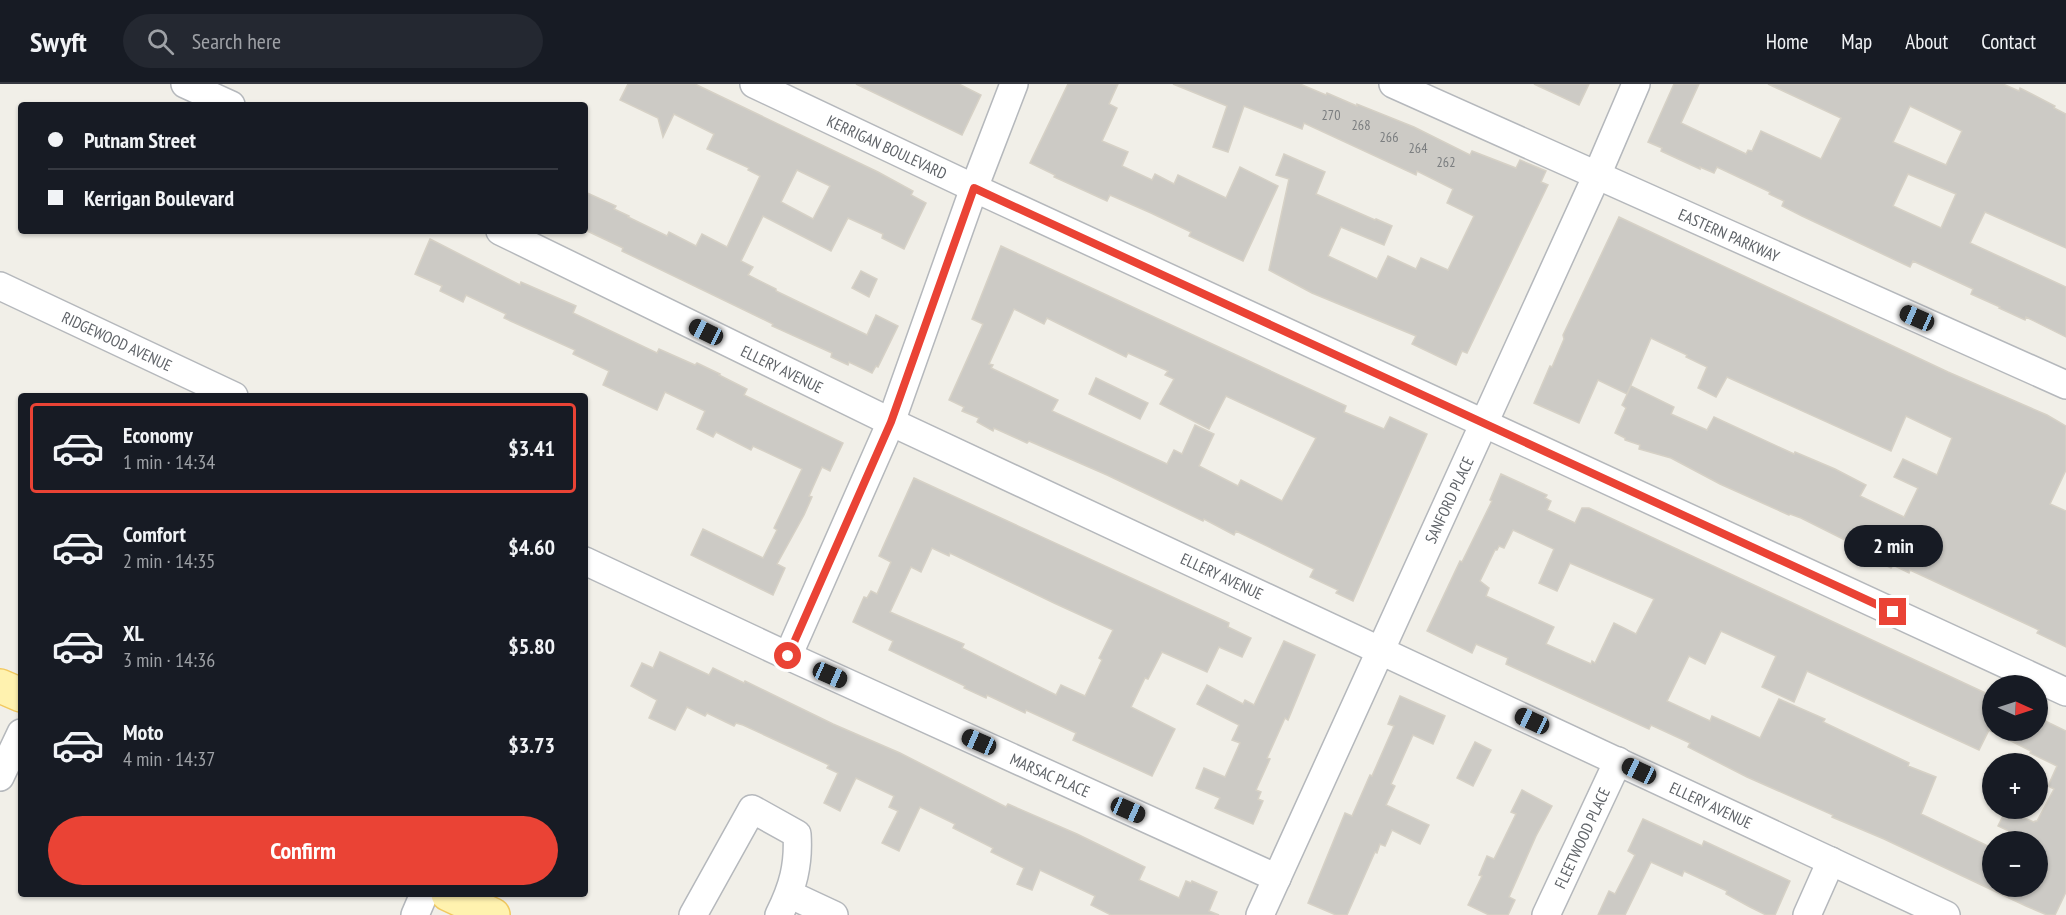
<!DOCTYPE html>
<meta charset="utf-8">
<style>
:root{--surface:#171b24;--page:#242831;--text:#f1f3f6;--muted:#9ea1a6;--line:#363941;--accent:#ea4335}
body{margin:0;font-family:"PT Sans Narrow",sans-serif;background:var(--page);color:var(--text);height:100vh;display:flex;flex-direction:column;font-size:22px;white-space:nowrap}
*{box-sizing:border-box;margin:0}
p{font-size:20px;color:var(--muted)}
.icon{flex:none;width:33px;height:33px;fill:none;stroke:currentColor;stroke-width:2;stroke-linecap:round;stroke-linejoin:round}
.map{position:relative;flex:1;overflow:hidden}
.panel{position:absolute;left:18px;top:309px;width:570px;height:504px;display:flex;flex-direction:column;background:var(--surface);border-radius:6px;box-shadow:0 2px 4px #0004}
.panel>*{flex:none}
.hud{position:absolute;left:18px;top:18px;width:570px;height:132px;border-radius:6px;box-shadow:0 2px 4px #0004;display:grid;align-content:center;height:132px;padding:0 30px;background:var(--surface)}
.needle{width:39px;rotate:93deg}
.buttons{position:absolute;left:1982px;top:591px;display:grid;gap:12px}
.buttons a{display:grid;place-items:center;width:66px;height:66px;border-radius:50%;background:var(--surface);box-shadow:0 2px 4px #0004;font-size:30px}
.end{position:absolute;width:27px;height:27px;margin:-14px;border:8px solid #ea4335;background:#fff;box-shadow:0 0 0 3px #fff}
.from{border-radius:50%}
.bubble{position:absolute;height:42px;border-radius:21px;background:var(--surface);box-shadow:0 2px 4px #0004;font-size:20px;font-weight:700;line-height:42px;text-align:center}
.car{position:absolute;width:18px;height:36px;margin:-18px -9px;border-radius:8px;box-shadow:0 0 4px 2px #0007;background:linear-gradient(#222 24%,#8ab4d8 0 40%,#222 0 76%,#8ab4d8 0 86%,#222 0)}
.hud b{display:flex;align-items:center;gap:21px;height:57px;font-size:22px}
.hud b+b{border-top:2px solid var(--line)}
.hud i{width:15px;height:15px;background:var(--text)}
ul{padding:10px 0 0;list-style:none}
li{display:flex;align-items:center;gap:18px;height:90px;margin:0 12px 9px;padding:0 18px;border:3px solid transparent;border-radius:6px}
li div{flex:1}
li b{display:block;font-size:22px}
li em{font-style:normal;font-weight:700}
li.current{border-color:var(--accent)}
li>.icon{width:54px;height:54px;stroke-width:1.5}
.cta{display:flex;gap:12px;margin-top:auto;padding:12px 30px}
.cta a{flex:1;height:69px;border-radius:36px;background:var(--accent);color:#fff;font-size:24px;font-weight:700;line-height:69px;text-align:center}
header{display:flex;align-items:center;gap:36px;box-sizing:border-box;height:84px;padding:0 30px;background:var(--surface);border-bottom:2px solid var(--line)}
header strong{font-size:28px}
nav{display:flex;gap:33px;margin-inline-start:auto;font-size:21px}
.search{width:420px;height:54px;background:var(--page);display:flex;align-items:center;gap:15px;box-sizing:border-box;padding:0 21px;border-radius:33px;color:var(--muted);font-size:22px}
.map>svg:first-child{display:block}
.building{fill:#cccac5;stroke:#d6d1c6;stroke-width:1.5;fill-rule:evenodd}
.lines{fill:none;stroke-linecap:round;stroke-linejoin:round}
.minor-casing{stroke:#b5b8bc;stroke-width:30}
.major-casing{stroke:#f2c960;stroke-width:36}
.minor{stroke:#fff;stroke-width:27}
.major{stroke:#fff2af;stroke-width:33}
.route{stroke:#ea4335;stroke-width:8}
.labels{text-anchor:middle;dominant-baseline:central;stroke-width:4.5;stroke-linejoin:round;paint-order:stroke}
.number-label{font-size:14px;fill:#7a7d7f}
.street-label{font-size:16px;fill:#5f6368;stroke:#fff}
</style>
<header>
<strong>Swyft</strong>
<div class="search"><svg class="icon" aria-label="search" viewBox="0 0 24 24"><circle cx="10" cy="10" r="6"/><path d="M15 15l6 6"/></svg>Search here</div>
<nav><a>Home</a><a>Map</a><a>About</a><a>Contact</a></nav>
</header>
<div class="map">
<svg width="2066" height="831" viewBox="0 0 2066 831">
<rect width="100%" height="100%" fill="#f1efe8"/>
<g class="building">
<path d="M628,0h67l183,88 35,19 -2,4 15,8 -22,46 -22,-11 1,-4 -35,-16 -17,33 -68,-35 -22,45 12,6 -5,8 28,14v2l91,44 9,-20 22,11 -20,41 -2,-1 -4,7 -23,-11 -1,3 -17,-8 1,-4 -60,-27 1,-2 -151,-73 1,-3 -38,-18v-38l31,14 -2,3 15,7 -1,1 39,19 2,-4 27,14 6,-12 25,13 33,-71 -12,-6 1,-2 -42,-19 7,-15 -40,-20 -11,23 -5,-19 -38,-18zM797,86l33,16 -17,33 -32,-17z"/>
<polygon points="856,0 959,0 981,11 962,51"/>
<polygon points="1068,0 1118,0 1109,20 1117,24 1102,57 1128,68 1122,82 1152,96 1155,90 1174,100 1178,91 1226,114 1240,83 1278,102 1243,177 1189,152 1191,148 1151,129 1110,111 1107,117 1054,93 1055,91 1030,79"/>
<polygon points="1173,0 1300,0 1326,11 1327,9 1357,22 1357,20 1414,43 1470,71 1472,67 1516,84 1520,76 1546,87 1541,98 1548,101 1467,269 1462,267 1456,281 1412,260 1416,252 1312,209 1269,186 1289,95 1276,91 1284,70 1325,88 1316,110 1375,136 1376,135 1392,142 1384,161 1341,143 1328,172 1377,195 1388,172 1416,185 1421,174 1448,186 1474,132 1447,119 1453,105 1417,87 1416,91 1304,39 1302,45 1244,22 1228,68 1213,63 1227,22"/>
<polygon points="1534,0 1589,0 1579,21"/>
<path d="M1674,0h25l-18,39 65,31 2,-4 4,1 9,-20 60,28 20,-41 -73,-34h235l16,7 1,-3 35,18 -1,2 12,6v134l-81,-36 -15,31 96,44v50l-40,-20 -1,3 -26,-12 1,-1 -29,-13 2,-5 -60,-28 -3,6 -108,-51 -20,-10 2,-5 -15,-7 1,-2 -53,-25 -3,6 -14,-6v2l-39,-18 1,-3 -14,-6zM1910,22l52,25 -16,34 -53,-23zM1908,90l48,20 -15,34 -48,-22z"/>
<polygon points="1619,133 1948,288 2047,331 2066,342 2066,386 2050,420 2066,427 2066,563 2037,549 2039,546 1910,486 1909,489 1893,481 1891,484 1845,461 1847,457 1801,434 1790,430 1789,431 1720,400 1671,374 1639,365 1640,361 1625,356 1625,354 1615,349 1626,324 1622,321 1631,302 1674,323 1671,330 1707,346 1714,333 1794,370 1795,368 1835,385 1866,401 1860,412 1904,433 1918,404 1894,393 1903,375 1937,391 1952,354 1906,332 1891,367 1727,293 1716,313 1698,304 1707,283 1686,273 1687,271 1651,254 1627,310 1598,296 1579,339 1534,319 1550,282 1552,283 1564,255 1563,251"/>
<polygon points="430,155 520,201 521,198 576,222 573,229 657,269 659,265 695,281 697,279 720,290 719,291 747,305 744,311 843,359 830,387 822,383 809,412 812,413 804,431 777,480 785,484 773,511 691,471 703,445 763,474 777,446 774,444 802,385 753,362 751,366 716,348 713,353 697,345 705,327 665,308 657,326 603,301 609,287 573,270 575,266 504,234 506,230 466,211 463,218 440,207 442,202 415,190"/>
<path d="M1001,162l345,160 -2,6 40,17 6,-12 37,17 -74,167 -17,-8 2,-3 -28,-13 4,-8 -78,-38 -2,4 -30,-16 -1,2 -96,-46 -78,-34 -2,2 -33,-15 -1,3 -16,-9 2,-4 -17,-7 2,-4 -15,-7 34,-76 -11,-5zM1014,225l30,15 3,-6 79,39 2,-4 40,18 -3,4 9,4 -14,25 49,25 17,-33 90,42 -34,63 -41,-21 -3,6 -39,-20 15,-32 -19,-9 -13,29 -8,-4 -7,14 -115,-53 6,-11 -67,-32 2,-3 -4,-1z"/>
<polygon points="861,187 877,195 869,213 852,204"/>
<polygon points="1096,294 1148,319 1140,335 1089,310"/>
<path d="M1501,390l46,21 -2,3 6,3 -4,9 28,13 7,-15h7l403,188v28l-13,26 -172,-79 -13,31 -32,-15 14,-31 -55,-25 -16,33 -16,-8 -22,45 43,20 2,-5 48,22 19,-39 46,20 -2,3 86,41 -1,3 28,11 -15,37 71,34v38h45v-44h-5l-34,-16 8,-16 28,12 1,-1h2l17,-32 -6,-3 9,-20 -27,-13 1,-2 -42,-21h48v-13l29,14v161l-11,23h-8l-21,-9 -142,-67 -52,-22 1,-2 -86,-38 -59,-30 2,-4 -39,-18 -2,4 -143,-65 2,-6 -32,-14 -4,9 -45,-22 33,-70 2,1 30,-61 -2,-1zM1513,446l41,19 -15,34 18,8 13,-28 84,36 -18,35 -22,-11 -19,40 -3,-2 -1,3 -45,-20 8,-17 -68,-31 3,-8 -9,-7 15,-31h2l2,-4 5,2z"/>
<path d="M914,394l315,145 -1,4 23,11 -9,19 -23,-10 -12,25 -45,-20 -14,27 -3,-1 -14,29 44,22 -23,47 -79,-36 3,-7 -50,-23 -1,3 -38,-18 -1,3 -22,-10 1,-2 -76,-36 4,-9 -40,-19 11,-25 3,1 4,-7 6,3 14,-32 -12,-6zM932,464l17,8 1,-3 104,50 59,27 -14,28 3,2 -17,36 -24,-11 -5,10 -94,-47 2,-4 -74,-32 21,-45 10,5z"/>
<polygon points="1284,557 1315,571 1288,636 1285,634 1267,674 1270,675 1256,706 1261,708 1258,715 1263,717 1253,740 1215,724 1220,714 1196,704 1204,684 1225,693 1240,659 1232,656 1239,641 1197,620 1207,601 1243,620 1245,616 1254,621"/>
<polygon points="660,568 709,591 713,584 744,599 745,597 833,640 900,669 1006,723 1008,720 1077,750 1145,783 1139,796 1179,814 1186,797 1191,799 1192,797 1217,808 1209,827 1219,831 1111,831 1091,821 1095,812 1040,786 1032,806 1017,800 1024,784 991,768 993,764 953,744 955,740 920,723 899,767 882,759 898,727 889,723 894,712 856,694 840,727 824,719 838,689 827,684 829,681 743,641 736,639 734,642 707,629 705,632 687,623 675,646 649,634 657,616 631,602 642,579 653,584"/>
<polygon points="1400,612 1445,632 1433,660 1413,651 1391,700 1395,702 1386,721 1429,741 1420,760 1392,746 1385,762 1380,760 1377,769 1375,768 1347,831 1336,831 1308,819 1345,729 1352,732 1370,691 1372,692 1394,642 1388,640"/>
<polygon points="1475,658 1491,666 1473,702 1457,694"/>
<polygon points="1522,706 1552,722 1536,752 1509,813 1515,816 1508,831 1489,831 1468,821 1482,792 1479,791 1487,772 1494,775 1516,730 1511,728"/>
<polygon points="1643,735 1700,761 1702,762 1704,757 1790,797 1775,831 1766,831 1750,823 1726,810 1727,807 1684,787 1682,792 1651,778 1625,831 1598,831 1609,807 1615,810 1635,771 1628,767"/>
</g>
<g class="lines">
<g class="minor-casing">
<g id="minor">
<polyline points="185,0 231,21"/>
<polyline points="754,0 974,104 2066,608"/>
<polyline points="1393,0 2066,301"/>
<polyline points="500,147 891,338 1946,831"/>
<polyline points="0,202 234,312"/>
<polyline points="585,477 788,572 1277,794"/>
<polyline points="788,572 891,338 974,104 1014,0"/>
<polyline points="0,693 21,649"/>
<polyline points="789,810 834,831"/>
<polyline points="415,831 424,810"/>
<path d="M693,831l59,-106 45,25c2,31 -4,53 -18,81"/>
<polyline points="1260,831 1597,91 1636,0"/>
<polyline points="1546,831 1618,677"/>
<polyline points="1807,831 1831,777"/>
</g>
</g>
<g class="major-casing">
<g id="major">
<polyline points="0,602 21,611"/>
<polyline points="448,810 493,831"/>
</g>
</g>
<use href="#minor" class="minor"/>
<use href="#major" class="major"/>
</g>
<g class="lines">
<polyline class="route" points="788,572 891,338 974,104 1893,528"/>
</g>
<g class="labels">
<g class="number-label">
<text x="1331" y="31">270</text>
<text x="1361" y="41">268</text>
<text x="1389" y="53">266</text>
<text x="1418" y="64">264</text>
<text x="1446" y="78">262</text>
</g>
<g class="street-label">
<text transform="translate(887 63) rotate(25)">KERRIGAN BOULEVARD</text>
<text transform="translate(1729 151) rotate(24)">EASTERN PARKWAY</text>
<text transform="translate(117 257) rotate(25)">RIDGEWOOD AVENUE</text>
<text transform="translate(782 285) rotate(26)">ELLERY AVENUE</text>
<text transform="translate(1449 416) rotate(-65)">SANFORD PLACE</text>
<text transform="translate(1222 492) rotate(25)">ELLERY AVENUE</text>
<text transform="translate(1050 691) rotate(24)">MARSAC PLACE</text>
<text transform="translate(1711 721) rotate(25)">ELLERY AVENUE</text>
<text transform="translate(1582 754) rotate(-65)">FLEETWOOD PLACE</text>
</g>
</g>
</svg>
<div class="buttons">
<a><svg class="needle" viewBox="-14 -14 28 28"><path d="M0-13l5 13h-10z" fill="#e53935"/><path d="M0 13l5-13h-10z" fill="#9ea1a6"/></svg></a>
<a>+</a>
<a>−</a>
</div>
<i class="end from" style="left:788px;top:572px"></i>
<i class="end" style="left:1893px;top:528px"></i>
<div class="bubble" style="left:1844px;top:441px;width:99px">2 min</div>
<i class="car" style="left:1917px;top:234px;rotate:294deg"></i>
<i class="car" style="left:706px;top:248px;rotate:296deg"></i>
<i class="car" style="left:830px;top:591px;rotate:114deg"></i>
<i class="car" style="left:1532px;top:637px;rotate:295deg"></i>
<i class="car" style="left:979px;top:658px;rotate:294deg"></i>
<i class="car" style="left:1639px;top:687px;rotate:295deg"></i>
<i class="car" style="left:1128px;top:726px;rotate:114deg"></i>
<div class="hud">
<b><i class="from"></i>Putnam Street</b>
<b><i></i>Kerrigan Boulevard</b>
</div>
<section class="panel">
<ul>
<li class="current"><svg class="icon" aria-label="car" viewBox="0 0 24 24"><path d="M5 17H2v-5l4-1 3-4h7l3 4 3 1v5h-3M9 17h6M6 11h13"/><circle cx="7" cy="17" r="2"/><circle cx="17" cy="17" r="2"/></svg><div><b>Economy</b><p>1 min · 14:34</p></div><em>$3.41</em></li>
<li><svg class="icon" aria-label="car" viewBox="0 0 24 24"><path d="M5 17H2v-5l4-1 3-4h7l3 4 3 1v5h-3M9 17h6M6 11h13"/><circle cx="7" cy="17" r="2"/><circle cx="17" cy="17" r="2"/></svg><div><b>Comfort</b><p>2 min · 14:35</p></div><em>$4.60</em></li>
<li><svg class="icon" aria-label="car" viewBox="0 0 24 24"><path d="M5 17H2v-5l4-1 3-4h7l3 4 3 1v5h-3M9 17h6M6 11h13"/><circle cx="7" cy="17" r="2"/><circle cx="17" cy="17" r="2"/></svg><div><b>XL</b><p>3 min · 14:36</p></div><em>$5.80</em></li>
<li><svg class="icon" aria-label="car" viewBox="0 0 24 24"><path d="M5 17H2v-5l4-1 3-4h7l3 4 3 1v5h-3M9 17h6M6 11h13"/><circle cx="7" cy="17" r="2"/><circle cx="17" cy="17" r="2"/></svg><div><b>Moto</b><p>4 min · 14:37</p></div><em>$3.73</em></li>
</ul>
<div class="cta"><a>Confirm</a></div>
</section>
</div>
